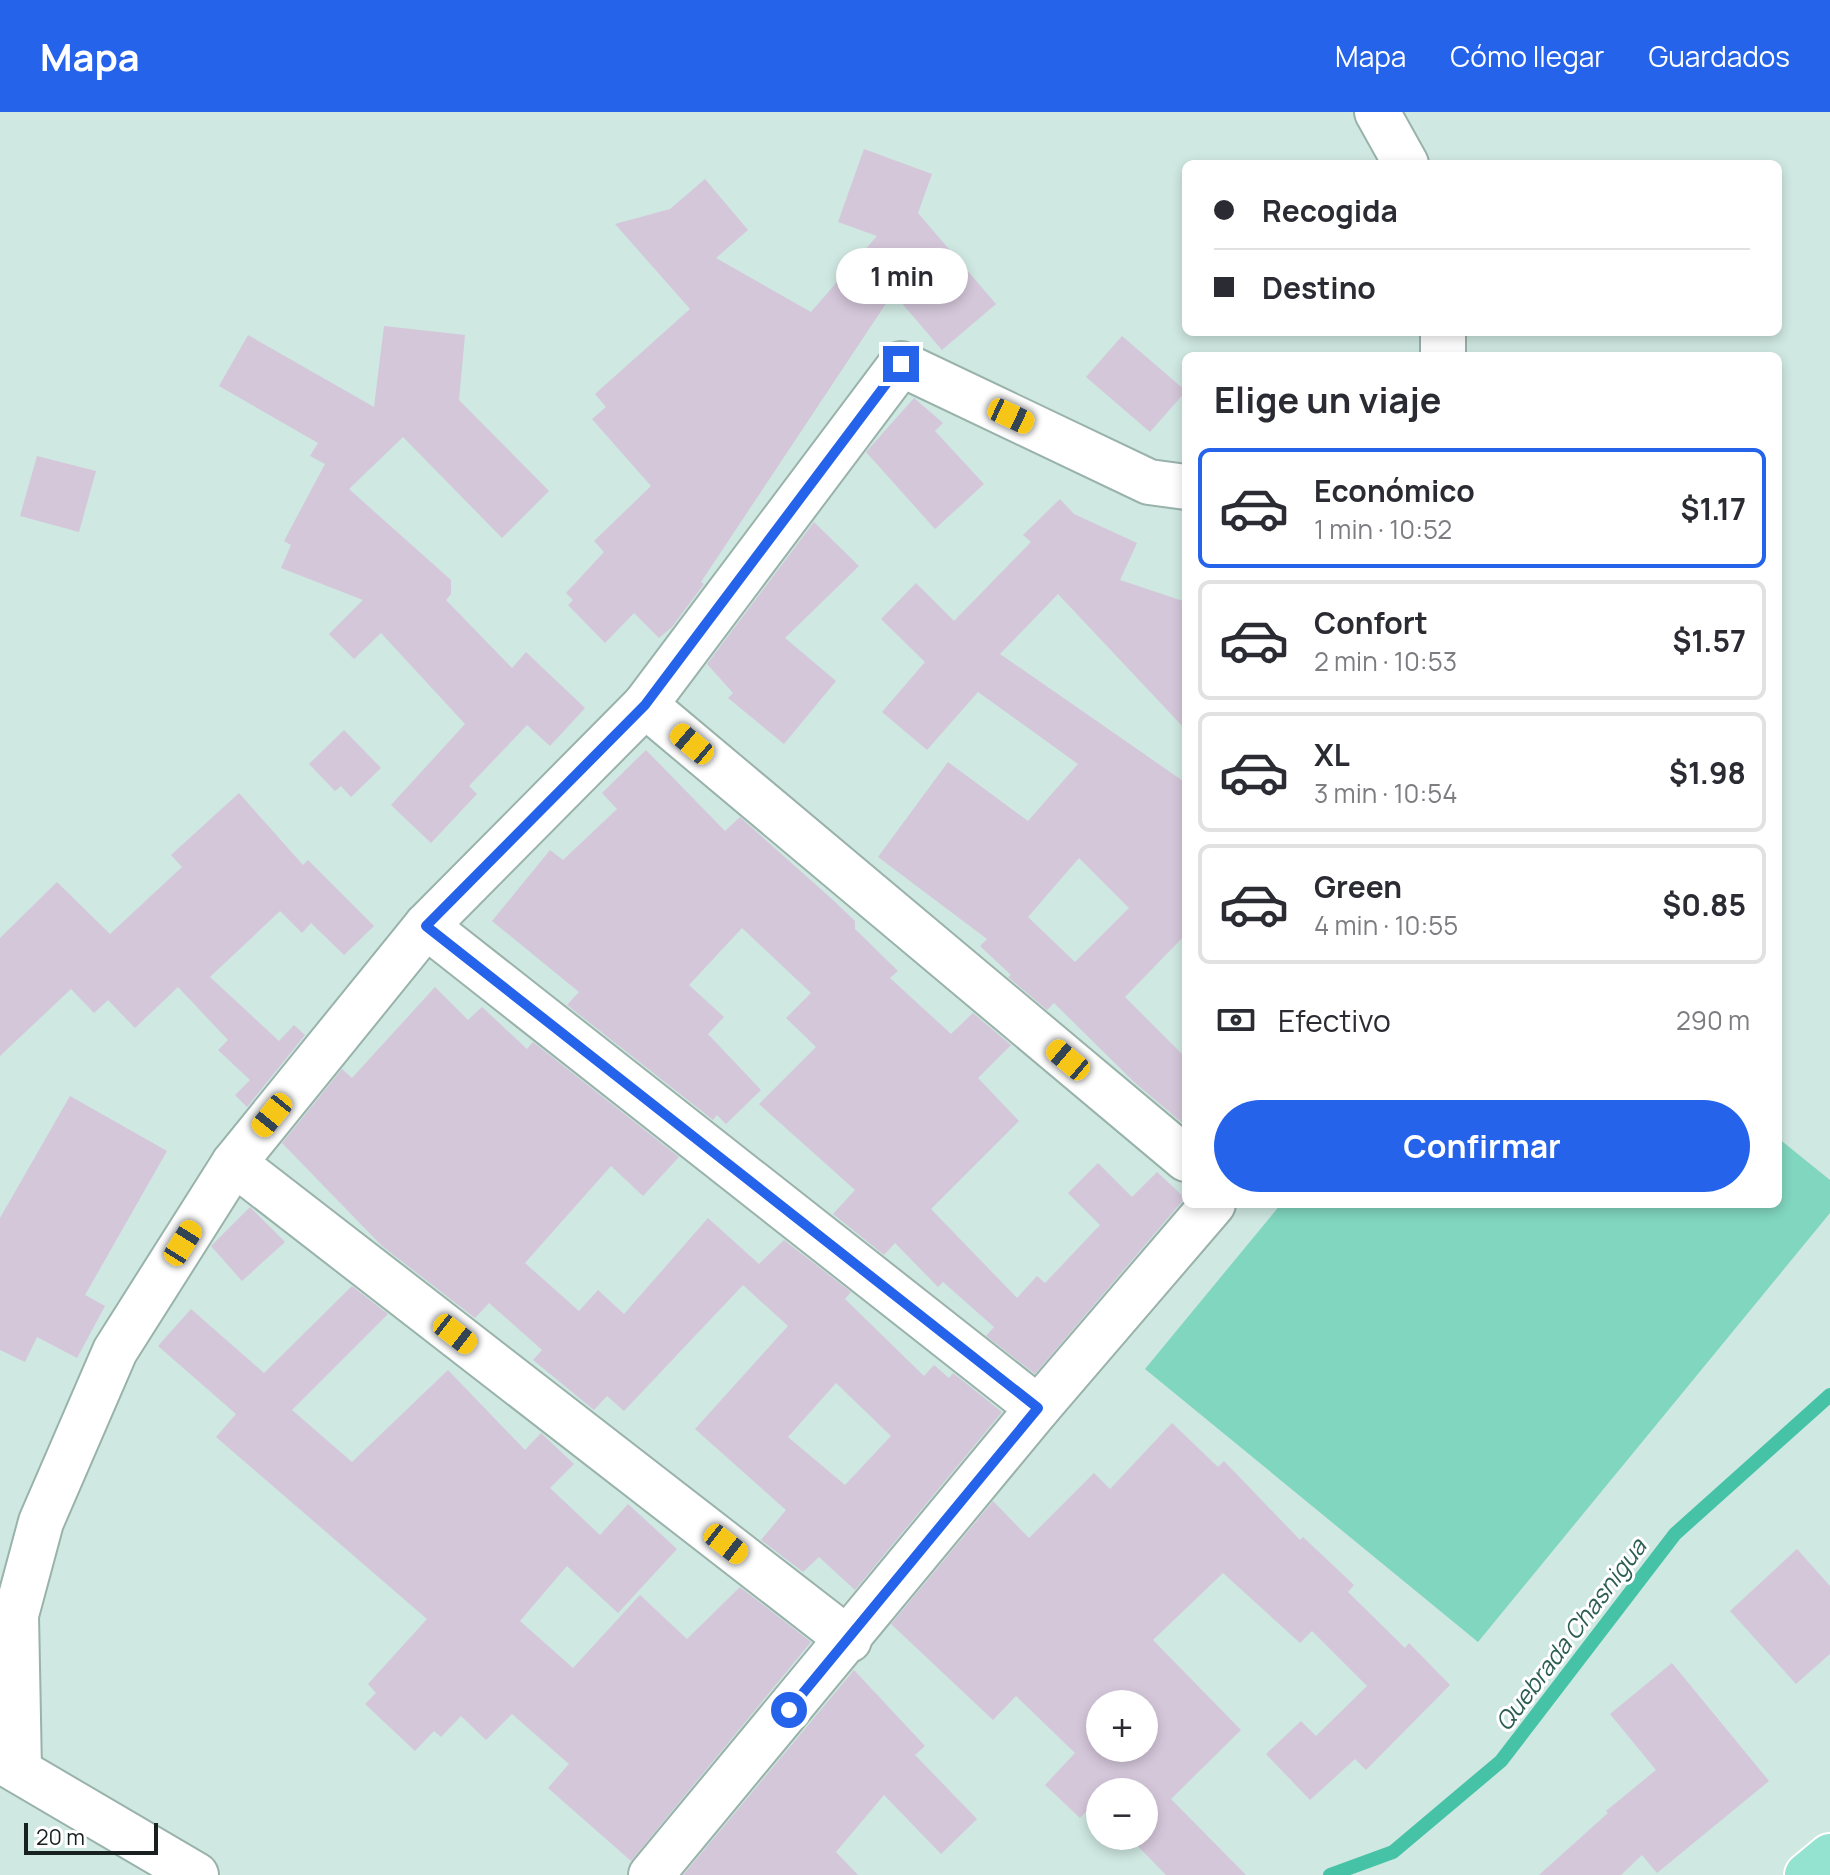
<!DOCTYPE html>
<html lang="es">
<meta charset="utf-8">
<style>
:root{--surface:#fff;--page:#f7f7f7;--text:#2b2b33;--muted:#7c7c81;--line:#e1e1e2;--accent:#2563eb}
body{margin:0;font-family:Manrope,sans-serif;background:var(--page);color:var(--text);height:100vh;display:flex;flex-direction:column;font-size:30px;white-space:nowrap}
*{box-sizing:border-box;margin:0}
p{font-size:26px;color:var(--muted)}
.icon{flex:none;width:44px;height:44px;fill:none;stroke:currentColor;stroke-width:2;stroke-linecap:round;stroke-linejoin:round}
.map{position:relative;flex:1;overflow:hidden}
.details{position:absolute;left:1182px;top:240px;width:600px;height:856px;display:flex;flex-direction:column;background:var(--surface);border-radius:12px;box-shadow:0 4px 12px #0003}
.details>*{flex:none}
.banner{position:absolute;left:1182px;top:48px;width:600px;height:176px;border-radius:12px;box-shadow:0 4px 12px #0003;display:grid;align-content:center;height:176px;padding:0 32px;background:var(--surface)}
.tools{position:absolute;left:1086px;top:1578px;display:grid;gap:16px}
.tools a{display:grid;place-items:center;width:72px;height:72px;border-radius:50%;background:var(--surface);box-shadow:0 4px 12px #0003;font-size:40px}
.scale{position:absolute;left:24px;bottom:20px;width:134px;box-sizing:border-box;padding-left:8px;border:4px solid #18211f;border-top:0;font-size:22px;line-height:28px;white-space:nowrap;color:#18211f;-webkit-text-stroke:6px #fff;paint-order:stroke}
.end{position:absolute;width:36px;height:36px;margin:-18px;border:10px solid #2563eb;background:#fff;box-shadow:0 0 0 4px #fff}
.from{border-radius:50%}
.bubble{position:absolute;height:56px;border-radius:28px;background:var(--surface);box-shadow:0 4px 12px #0003;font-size:26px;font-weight:700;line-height:56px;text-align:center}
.car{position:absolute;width:24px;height:48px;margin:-24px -12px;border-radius:10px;box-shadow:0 0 6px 2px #0007;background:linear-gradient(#f5c518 24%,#345 0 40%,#f5c518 0 76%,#345 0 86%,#f5c518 0)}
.banner b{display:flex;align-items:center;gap:28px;height:76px;font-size:30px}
.banner b+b{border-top:2px solid var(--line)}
.banner i{width:20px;height:20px;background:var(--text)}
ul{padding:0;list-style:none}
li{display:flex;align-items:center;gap:24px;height:120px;margin:0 16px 12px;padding:0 16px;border:4px solid var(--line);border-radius:12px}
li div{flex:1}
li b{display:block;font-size:30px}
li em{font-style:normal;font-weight:700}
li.on{border-color:var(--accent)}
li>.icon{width:72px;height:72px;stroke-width:1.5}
h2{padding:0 32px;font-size:36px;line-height:96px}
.pay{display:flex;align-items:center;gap:20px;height:88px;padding:0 32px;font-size:30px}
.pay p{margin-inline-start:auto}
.primary-button{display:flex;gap:16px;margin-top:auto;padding:16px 32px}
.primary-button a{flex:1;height:92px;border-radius:48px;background:var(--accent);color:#fff;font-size:32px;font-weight:700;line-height:92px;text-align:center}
header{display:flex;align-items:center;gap:48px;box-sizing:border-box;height:112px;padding:0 40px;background:var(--accent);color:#fff}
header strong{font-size:38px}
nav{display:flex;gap:44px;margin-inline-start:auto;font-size:28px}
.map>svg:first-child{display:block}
.green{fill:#81d6c0}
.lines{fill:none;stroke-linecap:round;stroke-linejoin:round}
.stream{stroke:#46c3a7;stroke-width:14}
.building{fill:#d4c7da;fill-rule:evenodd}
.minor-casing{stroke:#99b2aa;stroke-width:48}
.major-casing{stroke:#fff;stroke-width:48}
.minor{stroke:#fff;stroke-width:44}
.major{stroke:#94e2d0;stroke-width:44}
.route{stroke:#2563eb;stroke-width:10}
.labels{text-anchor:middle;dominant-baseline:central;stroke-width:6;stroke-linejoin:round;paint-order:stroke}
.water-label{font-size:24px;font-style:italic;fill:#2c5e52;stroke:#fff}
</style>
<header>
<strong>Mapa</strong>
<nav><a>Mapa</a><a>Cómo llegar</a><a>Guardados</a></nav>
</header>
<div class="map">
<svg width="1830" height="1763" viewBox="0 0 1830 1763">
<rect width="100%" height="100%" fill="#cfe8e1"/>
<polygon class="green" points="1778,1026 1830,1068 1830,1101 1478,1530 1145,1257 1281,1092 1778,1092"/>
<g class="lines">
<polyline class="stream" points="1330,1763 1393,1740 1501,1649 1675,1422 1830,1283"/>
</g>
<g class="building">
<polygon points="864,37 932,62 918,101 996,192 942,238 893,181 701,470 704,472 672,515 659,526 634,501 605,531 568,493 573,488 566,481 604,440 594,429 651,374 592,307 606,295 595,282 690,197 615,112 670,97 705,67 748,118 716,146 811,200 877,124 838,110"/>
<polygon points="384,214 465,223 459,288 549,379 502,426 403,325 349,377 451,468 451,482 446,488 512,556 526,540 585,596 550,634 527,613 469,674 477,682 431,731 391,693 465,612 381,521 354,547 329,522 363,488 281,456 291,433 284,429 325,352 310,344 318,331 219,274 248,223 374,295"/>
<polygon points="1122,224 1186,279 1150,320 1086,265"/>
<polygon points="914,286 943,311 935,319 984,372 935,417 866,340"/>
<polygon points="37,344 96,359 79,420 20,404"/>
<path d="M1060,387l14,15 63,29 -17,37 66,22v128l-128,-136 -58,60 186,129v151l-61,63 61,61v68l-52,-44 -80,-79 -7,7 -39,-33 3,-2 -31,-29 7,-7 -109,-82 70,-95 80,59 50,-57 -100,-72 -51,58 -45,-38 43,-50 -44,-43 35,-36 38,38 77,-79 -8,-7zM1079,746l50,50 -54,54 -47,-45z"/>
<polygon points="814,410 859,454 785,526 836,569 784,632 728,586 733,581 707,552"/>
<polygon points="344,618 381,656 351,685 341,674 335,679 309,652"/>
<polygon points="646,638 725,719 740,705 833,788 855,809 855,817 898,859 890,866 951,922 973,901 1011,933 978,966 1019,1009 931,1097 1017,1186 1037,1164 1045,1171 1100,1113 1068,1081 1098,1051 1132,1085 1157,1060 1185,1086 1035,1262 986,1224 994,1215 943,1170 938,1175 895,1131 884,1143 833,1102 855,1078 759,992 816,935 786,906 811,881 742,816 689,873 724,905 708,922 761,978 726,1012 717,1003 713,1008 567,893 579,880 492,809 550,738 563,748 617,697 602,681"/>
<polygon points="239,681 303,753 308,748 374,814 344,843 311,811 302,821 280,799 210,865 279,929 294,913 305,923 247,995 235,983 250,968 218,938 228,928 178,875 135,916 108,888 94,901 71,877 0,944 0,826 57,770 110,822 182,755 171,743"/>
<path d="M435,875l33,33 14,-13 45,42 6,-7 146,115 -36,39 -32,-30 -86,97 54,48 19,-21 26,24 84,-96 51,46 25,-24 67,52 -6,7 79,77 10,-11 15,13 4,-5 49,39 -147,178 -36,-33 -16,15 -42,-32 25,-30 -91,-81 93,-103 -45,-41 -119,126 -17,-15 -13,14 -61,-50 9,-10 -53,-47 -14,15 -93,-72 -100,-103 60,-74 10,9zM836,1271l55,53 -46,49 -57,-48z"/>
<polygon points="70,984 167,1039 85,1183 105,1194 77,1246 37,1225 25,1250 0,1238 0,1106"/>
<polygon points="250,1095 285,1130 242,1169 211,1134"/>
<polygon points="352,1174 388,1202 292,1298 352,1350 448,1258 525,1338 541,1321 574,1352 550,1376 600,1423 628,1392 677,1437 618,1501 567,1454 520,1509 573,1556 640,1483 687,1527 740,1475 811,1530 631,1749 548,1676 569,1652 512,1602 486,1628 461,1604 441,1625 434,1619 415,1639 365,1592 376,1581 368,1572 427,1507 216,1325 236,1302 158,1234 191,1197 264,1261"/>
<path d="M1172,1311l46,44 6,-6 76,79 3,-3 51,48 -6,7 57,56 4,-5 41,42 -84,85 -11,-11 -45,41 -44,-46 35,-33 15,15 51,-50 -55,-55 -12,12 -77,-70 -70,67 88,90 -70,69 75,76h-80l-38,-39h16v-44h-44v15l-5,-5 -15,16 -35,-33 30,-32 -59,-57 -23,24 -102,-96 102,-123 36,37 65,-65 16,16zM1100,1592h44v44h-44z"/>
<polygon points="1797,1437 1830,1474 1830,1542 1796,1572 1730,1499"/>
<polygon points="1672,1551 1769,1669 1657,1761 1642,1743 1621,1763 1539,1763 1608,1701 1606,1699 1656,1658 1610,1602"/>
<polygon points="854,1558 925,1634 915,1643 977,1707 941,1742 884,1683 836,1740 858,1763 683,1763"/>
</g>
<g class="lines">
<g class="minor-casing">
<g id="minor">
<polyline points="1377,0 1406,52"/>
<polyline points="1443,244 1443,220"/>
<polyline points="645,593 1186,1047"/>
<polyline points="426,814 1038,1296"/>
<polyline points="234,1051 849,1528"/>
<polyline points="0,1648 196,1763"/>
<polyline points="19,1658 16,1503 41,1410 115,1239 234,1051 426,814 645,593 901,252 1149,370 1186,375"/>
<polyline points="651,1763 1038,1296 1213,1092"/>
</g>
</g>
<g class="major-casing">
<polyline id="major" points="1807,1763 1830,1744"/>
</g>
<use href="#minor" class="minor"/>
<use href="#major" class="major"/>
</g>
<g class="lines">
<polyline class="route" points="789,1598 1038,1296 426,814 645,593 901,252"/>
</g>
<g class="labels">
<g class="water-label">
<text transform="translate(1570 1522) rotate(-53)">Quebrada Chasnigua</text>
</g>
</g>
</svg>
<div class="tools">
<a>+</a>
<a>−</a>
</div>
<div class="scale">20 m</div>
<i class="end from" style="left:789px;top:1598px"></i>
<i class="end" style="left:901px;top:252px"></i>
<div class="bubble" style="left:836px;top:136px;width:132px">1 min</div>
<i class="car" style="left:1011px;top:304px;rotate:115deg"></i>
<i class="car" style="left:692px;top:632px;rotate:310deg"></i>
<i class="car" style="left:1068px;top:948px;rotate:310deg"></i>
<i class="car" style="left:272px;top:1003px;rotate:219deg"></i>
<i class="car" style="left:183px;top:1131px;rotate:32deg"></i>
<i class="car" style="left:455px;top:1222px;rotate:128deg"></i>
<i class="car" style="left:726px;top:1432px;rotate:128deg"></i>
<div class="banner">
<b><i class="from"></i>Recogida</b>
<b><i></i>Destino</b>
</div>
<section class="details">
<h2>Elige un viaje</h2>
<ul>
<li class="on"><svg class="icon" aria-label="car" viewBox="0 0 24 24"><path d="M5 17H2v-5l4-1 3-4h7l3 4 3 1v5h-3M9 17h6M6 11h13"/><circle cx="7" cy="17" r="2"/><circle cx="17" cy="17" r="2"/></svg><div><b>Económico</b><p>1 min · 10:52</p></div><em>$1.17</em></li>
<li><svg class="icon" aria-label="car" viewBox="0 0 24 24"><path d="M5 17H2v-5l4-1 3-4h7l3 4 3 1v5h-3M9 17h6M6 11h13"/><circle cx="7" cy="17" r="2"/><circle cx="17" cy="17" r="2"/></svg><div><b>Confort</b><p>2 min · 10:53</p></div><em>$1.57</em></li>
<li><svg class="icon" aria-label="car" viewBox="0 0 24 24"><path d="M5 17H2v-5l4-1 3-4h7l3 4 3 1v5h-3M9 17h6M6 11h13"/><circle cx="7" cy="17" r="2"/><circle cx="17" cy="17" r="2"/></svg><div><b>XL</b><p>3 min · 10:54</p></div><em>$1.98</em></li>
<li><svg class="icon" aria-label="car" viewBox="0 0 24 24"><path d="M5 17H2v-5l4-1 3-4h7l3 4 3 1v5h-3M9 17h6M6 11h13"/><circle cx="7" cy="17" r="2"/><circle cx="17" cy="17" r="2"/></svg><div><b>Green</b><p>4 min · 10:55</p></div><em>$0.85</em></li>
</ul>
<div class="pay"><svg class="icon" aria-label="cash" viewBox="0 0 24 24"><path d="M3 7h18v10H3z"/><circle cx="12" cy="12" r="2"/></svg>Efectivo<p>290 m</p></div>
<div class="primary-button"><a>Confirmar</a></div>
</section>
</div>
